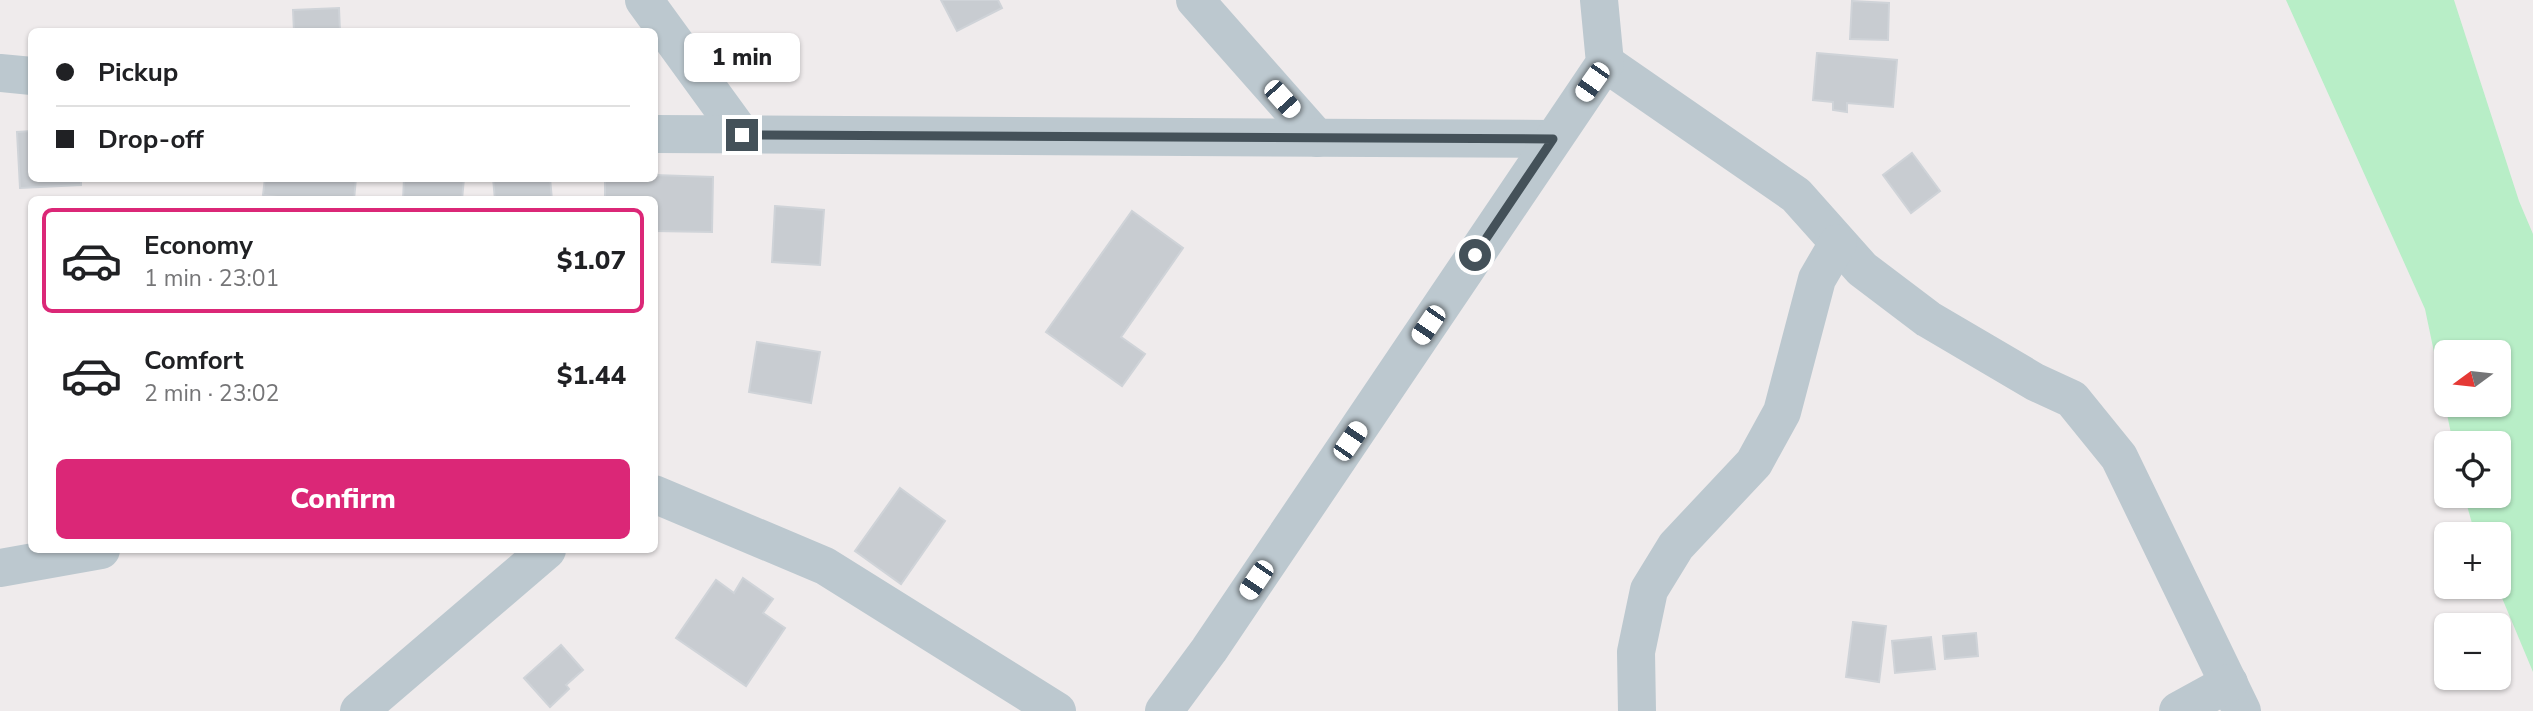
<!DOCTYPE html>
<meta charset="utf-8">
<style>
:root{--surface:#fff;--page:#f6f6f6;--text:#202124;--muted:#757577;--line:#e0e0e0;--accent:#db2777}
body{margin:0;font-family:"Nunito Sans",sans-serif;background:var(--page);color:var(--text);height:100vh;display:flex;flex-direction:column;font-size:26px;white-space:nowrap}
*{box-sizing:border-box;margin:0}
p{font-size:23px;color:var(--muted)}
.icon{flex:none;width:38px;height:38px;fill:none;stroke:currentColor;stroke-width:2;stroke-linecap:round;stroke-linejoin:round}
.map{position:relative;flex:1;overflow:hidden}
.details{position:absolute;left:28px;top:196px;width:630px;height:357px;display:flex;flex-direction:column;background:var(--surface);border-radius:10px;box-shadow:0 2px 5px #0004}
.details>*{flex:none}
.banner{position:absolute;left:28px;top:28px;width:630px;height:154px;border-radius:10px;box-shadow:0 2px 5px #0004;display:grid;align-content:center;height:154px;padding:0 28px;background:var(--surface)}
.needle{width:46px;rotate:255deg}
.controls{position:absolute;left:2434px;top:340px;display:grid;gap:14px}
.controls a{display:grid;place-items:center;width:77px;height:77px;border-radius:10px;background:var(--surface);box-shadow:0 2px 5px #0004;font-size:35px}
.end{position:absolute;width:32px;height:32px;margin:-16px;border:9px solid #445159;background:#fff;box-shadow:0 0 0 4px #fff}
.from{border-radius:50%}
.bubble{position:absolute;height:49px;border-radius:10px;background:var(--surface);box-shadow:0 2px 5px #0004;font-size:23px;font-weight:800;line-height:49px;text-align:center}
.car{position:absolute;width:21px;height:42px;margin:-21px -10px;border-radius:9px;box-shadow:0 0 5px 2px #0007;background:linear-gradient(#fff 24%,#345 0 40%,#fff 0 76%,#345 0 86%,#fff 0)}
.banner b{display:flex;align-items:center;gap:24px;height:66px;font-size:26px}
.banner b+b{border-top:2px solid var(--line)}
.banner i{width:18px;height:18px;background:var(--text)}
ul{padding:12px 0 0;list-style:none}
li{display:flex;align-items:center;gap:21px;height:105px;margin:0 14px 10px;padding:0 14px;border:4px solid transparent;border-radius:10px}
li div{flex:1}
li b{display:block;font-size:26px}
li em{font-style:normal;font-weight:800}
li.on{border-color:var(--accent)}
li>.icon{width:63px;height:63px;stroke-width:1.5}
.primary-button{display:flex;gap:14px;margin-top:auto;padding:14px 28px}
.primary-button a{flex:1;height:80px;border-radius:10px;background:var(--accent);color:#fff;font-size:28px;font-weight:800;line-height:80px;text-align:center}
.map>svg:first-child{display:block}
.green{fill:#b8eec7;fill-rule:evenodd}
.building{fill:#c8ccd1;stroke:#cfd3d8;stroke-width:2}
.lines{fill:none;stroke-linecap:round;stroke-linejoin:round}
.street{stroke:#bcc8cf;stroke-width:38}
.route{stroke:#445159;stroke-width:9}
</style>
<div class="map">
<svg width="2533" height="711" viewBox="0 0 2533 711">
<rect width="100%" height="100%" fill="#efebec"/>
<path class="green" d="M2286,0h168l65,201 14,33v438l-36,-86h2v-52h-24l-11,-39h35v-52h-46l-28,-134zM2446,352h53v52h-53z"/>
<g class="building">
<polygon points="941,0 998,0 1002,8 957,31"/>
<polygon points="1852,1 1889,3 1888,40 1850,39"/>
<polygon points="339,8 340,32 294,32 293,10"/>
<polygon points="1817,53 1897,60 1893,107 1847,103 1847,112 1833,110 1833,102 1813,100"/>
<polygon points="32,131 32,178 81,178 81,185 20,188 17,132"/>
<polygon points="1912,153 1940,191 1911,213 1883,175"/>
<polygon points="654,175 713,177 712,232 654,231 654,200 605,200 605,178 654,178"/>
<polygon points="265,178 356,178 354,200 300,200 263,195"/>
<polygon points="404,178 464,178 462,200 403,200"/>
<polygon points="493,178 550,178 552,200 495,200"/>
<polygon points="775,206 824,210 820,265 772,262"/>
<polygon points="1132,211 1183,248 1121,337 1145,354 1122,386 1046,332"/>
<polygon points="757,342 820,352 811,403 749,392"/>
<polygon points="900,488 945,521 901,584 855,551"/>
<polygon points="743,578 773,599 763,613 785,628 746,686 676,638 716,580 734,593"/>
<polygon points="1853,622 1886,626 1879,682 1846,677"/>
<polygon points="1976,633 1978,656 1945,659 1943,636"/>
<polygon points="1931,637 1935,669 1895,673 1892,641"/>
<polygon points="561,645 583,670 566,685 569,689 550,707 524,678"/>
</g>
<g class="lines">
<g class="street">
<polyline points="644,0 742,135"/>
<polyline points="1195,0 1317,138"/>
<polyline points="1605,63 1796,195 1862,269 1928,319 2035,382 2072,399 2119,457 2242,711"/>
<polyline points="0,73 32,76"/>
<polyline points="654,134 1553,139"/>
<polyline points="654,494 825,566 1057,711"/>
<polyline points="0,568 101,550"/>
<polyline points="359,711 547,550"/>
<polyline points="1164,711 1209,650 1605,63 1599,0"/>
<polyline points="1637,711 1636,652 1649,590 1676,546 1754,463 1782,412 1817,279 1838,243"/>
<polyline points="2178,711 2229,683"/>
</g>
</g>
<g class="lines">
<polyline class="route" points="742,135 1553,139 1475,255"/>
</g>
</svg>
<div class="controls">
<a><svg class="needle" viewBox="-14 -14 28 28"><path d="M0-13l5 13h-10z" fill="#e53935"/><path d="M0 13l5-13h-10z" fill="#757577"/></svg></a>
<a><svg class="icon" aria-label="locate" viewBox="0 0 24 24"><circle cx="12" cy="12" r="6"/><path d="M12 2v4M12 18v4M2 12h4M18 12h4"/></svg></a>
<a>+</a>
<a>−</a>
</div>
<i class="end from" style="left:1475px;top:255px"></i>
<i class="end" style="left:742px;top:135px"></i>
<div class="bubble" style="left:684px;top:33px;width:116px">1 min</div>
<i class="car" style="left:1592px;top:82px;rotate:215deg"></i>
<i class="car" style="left:1282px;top:99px;rotate:138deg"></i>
<i class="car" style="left:1428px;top:325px;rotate:214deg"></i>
<i class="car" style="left:1350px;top:441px;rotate:34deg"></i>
<i class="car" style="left:1256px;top:580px;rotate:214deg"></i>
<div class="banner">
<b><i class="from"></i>Pickup</b>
<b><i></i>Drop-off</b>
</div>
<section class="details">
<ul>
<li class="on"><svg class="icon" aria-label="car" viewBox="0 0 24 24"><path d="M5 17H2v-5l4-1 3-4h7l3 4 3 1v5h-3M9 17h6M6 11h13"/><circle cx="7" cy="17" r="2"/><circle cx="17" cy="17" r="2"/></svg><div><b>Economy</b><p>1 min · 23:01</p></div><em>$1.07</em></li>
<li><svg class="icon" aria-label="car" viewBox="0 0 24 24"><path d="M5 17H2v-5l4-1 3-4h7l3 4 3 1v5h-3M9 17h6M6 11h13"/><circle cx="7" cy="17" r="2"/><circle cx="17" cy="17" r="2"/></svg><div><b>Comfort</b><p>2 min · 23:02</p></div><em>$1.44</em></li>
</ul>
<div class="primary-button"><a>Confirm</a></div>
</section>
</div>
